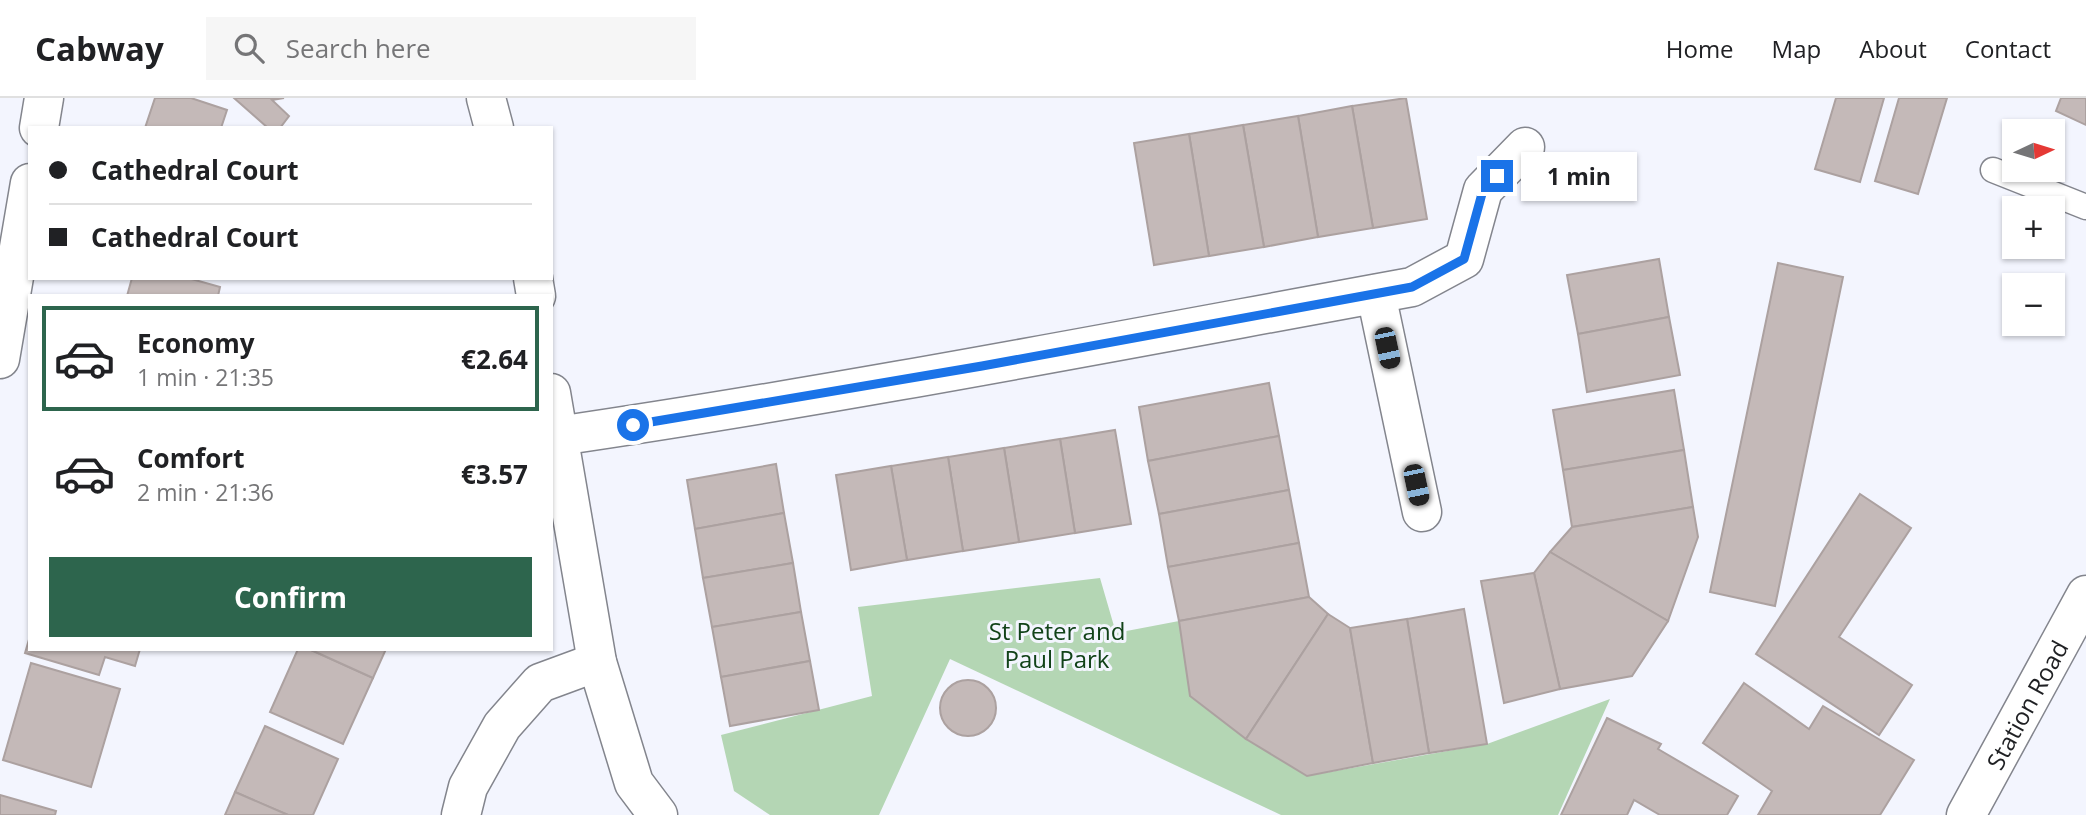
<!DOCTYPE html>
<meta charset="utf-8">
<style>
:root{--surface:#fff;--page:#f6f6f6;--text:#202124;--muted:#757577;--line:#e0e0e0;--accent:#2d654d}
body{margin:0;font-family:"Open Sans",sans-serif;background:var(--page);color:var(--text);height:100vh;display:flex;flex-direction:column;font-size:26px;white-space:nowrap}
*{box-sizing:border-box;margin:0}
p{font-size:23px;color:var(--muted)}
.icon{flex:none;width:38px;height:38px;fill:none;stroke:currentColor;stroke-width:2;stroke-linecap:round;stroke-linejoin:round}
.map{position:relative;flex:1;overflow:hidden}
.panel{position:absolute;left:28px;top:196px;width:525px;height:357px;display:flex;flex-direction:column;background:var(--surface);border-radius:0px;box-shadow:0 2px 5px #0004}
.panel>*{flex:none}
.banner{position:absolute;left:28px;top:28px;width:525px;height:154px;border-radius:0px;box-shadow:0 2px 5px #0004;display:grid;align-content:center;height:154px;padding:0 21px;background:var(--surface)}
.needle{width:46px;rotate:86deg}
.buttons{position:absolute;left:2002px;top:21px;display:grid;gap:14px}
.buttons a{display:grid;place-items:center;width:63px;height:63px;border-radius:0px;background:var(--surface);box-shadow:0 2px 5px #0004;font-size:35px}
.end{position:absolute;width:32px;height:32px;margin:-16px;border:9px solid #1a73e8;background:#fff;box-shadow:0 0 0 4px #fff}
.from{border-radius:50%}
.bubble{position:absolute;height:49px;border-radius:0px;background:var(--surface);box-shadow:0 2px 5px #0004;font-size:23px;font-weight:700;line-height:49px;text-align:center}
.car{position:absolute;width:21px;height:42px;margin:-21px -10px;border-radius:9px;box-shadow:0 0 5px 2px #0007;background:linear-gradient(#222 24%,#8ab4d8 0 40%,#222 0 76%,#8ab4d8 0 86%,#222 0)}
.banner b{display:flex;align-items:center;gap:24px;height:66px;font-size:26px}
.banner b+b{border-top:2px solid var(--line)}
.banner i{width:18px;height:18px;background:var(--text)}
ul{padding:12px 0 0;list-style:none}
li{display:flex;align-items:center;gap:21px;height:105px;margin:0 14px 10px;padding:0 7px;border:4px solid transparent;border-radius:0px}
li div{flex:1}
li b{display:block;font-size:26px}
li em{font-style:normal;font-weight:700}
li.active{border-color:var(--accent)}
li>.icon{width:63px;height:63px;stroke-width:1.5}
.button{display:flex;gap:14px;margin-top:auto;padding:14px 21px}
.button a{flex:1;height:80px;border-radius:0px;background:var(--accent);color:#fff;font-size:28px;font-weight:700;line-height:80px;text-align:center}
header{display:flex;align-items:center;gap:42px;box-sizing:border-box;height:98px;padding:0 35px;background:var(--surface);border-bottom:2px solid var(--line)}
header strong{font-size:33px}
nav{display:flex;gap:38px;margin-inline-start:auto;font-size:24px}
.search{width:490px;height:63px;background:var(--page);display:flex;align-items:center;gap:18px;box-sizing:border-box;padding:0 24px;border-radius:0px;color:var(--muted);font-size:26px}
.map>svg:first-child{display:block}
.green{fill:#b4d6b4}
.building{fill:#c4b9b8;stroke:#aca1a0;stroke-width:2}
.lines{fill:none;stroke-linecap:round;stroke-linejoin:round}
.service-casing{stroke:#83858d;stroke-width:27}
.minor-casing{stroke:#83858d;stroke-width:41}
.tertiary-casing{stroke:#83858d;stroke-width:41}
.secondary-casing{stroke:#83858d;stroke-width:41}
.service{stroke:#fff;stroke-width:24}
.minor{stroke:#fff;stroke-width:38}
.tertiary{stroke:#fff;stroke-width:38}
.secondary{stroke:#fff;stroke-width:38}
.route{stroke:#1a73e8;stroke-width:9}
.labels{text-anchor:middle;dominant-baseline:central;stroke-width:6;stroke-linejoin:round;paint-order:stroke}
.park-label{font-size:24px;fill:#114218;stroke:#f3f5fe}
.street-label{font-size:24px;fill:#1f2023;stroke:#f3f5fe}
</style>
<header>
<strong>Cabway</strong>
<div class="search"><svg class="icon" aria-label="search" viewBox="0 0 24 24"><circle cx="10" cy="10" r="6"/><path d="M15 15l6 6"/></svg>Search here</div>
<nav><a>Home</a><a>Map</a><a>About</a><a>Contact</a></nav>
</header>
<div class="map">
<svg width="2086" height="717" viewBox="0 0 2086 717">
<rect width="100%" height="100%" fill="#f3f5fe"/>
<polygon class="green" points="1100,480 1116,535 1179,523 1191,598 1307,678 1487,646 1610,601 1558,717 1281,717 950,561 879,717 770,717 734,693 721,637 872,598 858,509"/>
<g class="building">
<polygon points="155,0 191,0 227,12 221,30 145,30"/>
<polygon points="234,0 284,0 272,2 289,18 280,30 268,30"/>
<polygon points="1406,0 1427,121 1373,130 1352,8"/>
<polygon points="1836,0 1884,0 1860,84 1815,71"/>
<polygon points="1899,0 1947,0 1918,96 1875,83"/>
<polygon points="2061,0 2086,0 2086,27 2056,13"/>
<polygon points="1352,8 1373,130 1318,139 1298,18"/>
<polygon points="1298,18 1318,139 1264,149 1243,27"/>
<polygon points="1243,27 1264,149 1209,158 1189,36"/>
<polygon points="1189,36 1209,158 1154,167 1134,45"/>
<polygon points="1659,161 1669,219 1578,236 1567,177"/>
<polygon points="1778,165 1843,179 1775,508 1710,494"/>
<polygon points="132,180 188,180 220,189 218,198 127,198"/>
<polygon points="1669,219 1680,277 1587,294 1578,236"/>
<polygon points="1269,285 1279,338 1148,363 1139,309"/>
<polygon points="1674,292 1684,352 1563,372 1553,312"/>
<polygon points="1115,332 1131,426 1075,435 1060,341"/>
<polygon points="1279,338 1289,392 1159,416 1148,363"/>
<polygon points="1060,341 1075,435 1019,444 1004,350"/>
<polygon points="1004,350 1019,444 963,453 948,359"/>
<polygon points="1684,352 1693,409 1572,429 1563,372"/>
<polygon points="948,359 963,453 907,462 891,368"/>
<polygon points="776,366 784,415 695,431 687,382"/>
<polygon points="891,368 907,462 851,472 836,377"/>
<polygon points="1289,392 1299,445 1168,469 1159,416"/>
<polygon points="1860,396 1911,430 1839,539 1912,587 1879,637 1756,556"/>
<polygon points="1693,409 1698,439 1668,523 1550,454 1572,429"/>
<polygon points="784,415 793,465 703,480 695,431"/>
<polygon points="1299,445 1309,499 1179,523 1168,469"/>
<polygon points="1550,454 1668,523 1632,578 1560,591 1534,475"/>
<polygon points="793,465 801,514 712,529 703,480"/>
<polygon points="1534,475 1560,591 1504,605 1481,483"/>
<polygon points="1309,499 1328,516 1246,641 1190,598 1179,523"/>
<polygon points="1464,511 1487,646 1429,655 1407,521"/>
<polygon points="801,514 810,563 721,579 712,529"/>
<polygon points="1328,516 1350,530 1373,665 1307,678 1246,641"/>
<polygon points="1407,521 1429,655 1373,665 1350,530"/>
<polygon points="30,538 30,551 140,551 135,568 105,559 99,577 25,555"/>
<polygon points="298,551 309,551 373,580 343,646 270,614"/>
<polygon points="309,551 386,551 373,580"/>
<polygon points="810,563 819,612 730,628 721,579"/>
<polygon points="31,565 120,591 91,689 3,662"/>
<circle cx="968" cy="610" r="28"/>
<polygon points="1744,585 1809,631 1823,608 1914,662 1880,717 1758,717 1772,693 1703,645"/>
<polygon points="1607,620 1661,646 1658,651 1738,698 1727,717 1660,717 1634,702 1627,717 1561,717"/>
<polygon points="265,628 338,661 313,717 288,717 235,694"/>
<polygon points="235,694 288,717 225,717"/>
<polygon points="0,697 56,713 55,717 0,717"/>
</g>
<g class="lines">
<g class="service-casing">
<polyline id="service" points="1993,72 2086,109"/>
</g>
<g class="minor-casing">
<g id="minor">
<polyline points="39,30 44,0"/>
<polyline points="1376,196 1422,414"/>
<polyline points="0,261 30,85"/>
<path d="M558,338c286,-42 569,-97 854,-149l52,-28 19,-69 42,-43"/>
<polyline points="461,717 468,689 502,628 540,585 597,564"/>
</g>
</g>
<g class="tertiary-casing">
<g id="tertiary">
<polyline points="486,0 494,30"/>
<polyline points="533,180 536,198"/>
<polyline points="551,295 597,564 634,685 658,717"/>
</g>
</g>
<g class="secondary-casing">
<g id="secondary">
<path id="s1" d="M1966,717l120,-220"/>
</g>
</g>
<use href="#service" class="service"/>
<use href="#minor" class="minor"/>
<use href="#tertiary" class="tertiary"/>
<use href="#secondary" class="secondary"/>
</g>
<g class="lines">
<polyline class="route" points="633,327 982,268 1412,189 1464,161 1483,92 1497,78"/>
</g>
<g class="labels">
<g class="park-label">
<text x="1057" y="532">St Peter and<tspan x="1057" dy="28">Paul Park</tspan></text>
</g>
<g class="street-label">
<text stroke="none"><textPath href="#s1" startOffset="126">Station Road</textPath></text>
</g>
</g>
</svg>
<div class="buttons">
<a><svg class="needle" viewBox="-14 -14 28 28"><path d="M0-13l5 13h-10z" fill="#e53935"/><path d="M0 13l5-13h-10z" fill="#757577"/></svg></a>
<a>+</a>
<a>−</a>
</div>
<i class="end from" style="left:633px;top:327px"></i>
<i class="end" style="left:1497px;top:78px"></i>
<div class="bubble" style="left:1521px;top:54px;width:116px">1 min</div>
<i class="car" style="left:1387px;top:250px;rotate:168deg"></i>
<i class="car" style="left:1416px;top:387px;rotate:168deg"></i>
<div class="banner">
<b><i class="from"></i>Cathedral Court</b>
<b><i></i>Cathedral Court</b>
</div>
<section class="panel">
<ul>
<li class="active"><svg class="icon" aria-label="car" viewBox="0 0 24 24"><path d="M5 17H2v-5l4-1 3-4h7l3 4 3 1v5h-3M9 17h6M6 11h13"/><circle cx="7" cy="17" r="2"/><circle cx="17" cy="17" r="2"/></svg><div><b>Economy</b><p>1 min · 21:35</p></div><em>€2.64</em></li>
<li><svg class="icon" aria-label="car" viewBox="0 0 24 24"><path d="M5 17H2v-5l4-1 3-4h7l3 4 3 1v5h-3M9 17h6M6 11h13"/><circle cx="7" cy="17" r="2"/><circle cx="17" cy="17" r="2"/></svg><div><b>Comfort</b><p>2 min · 21:36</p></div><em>€3.57</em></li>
</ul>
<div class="button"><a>Confirm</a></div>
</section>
</div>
